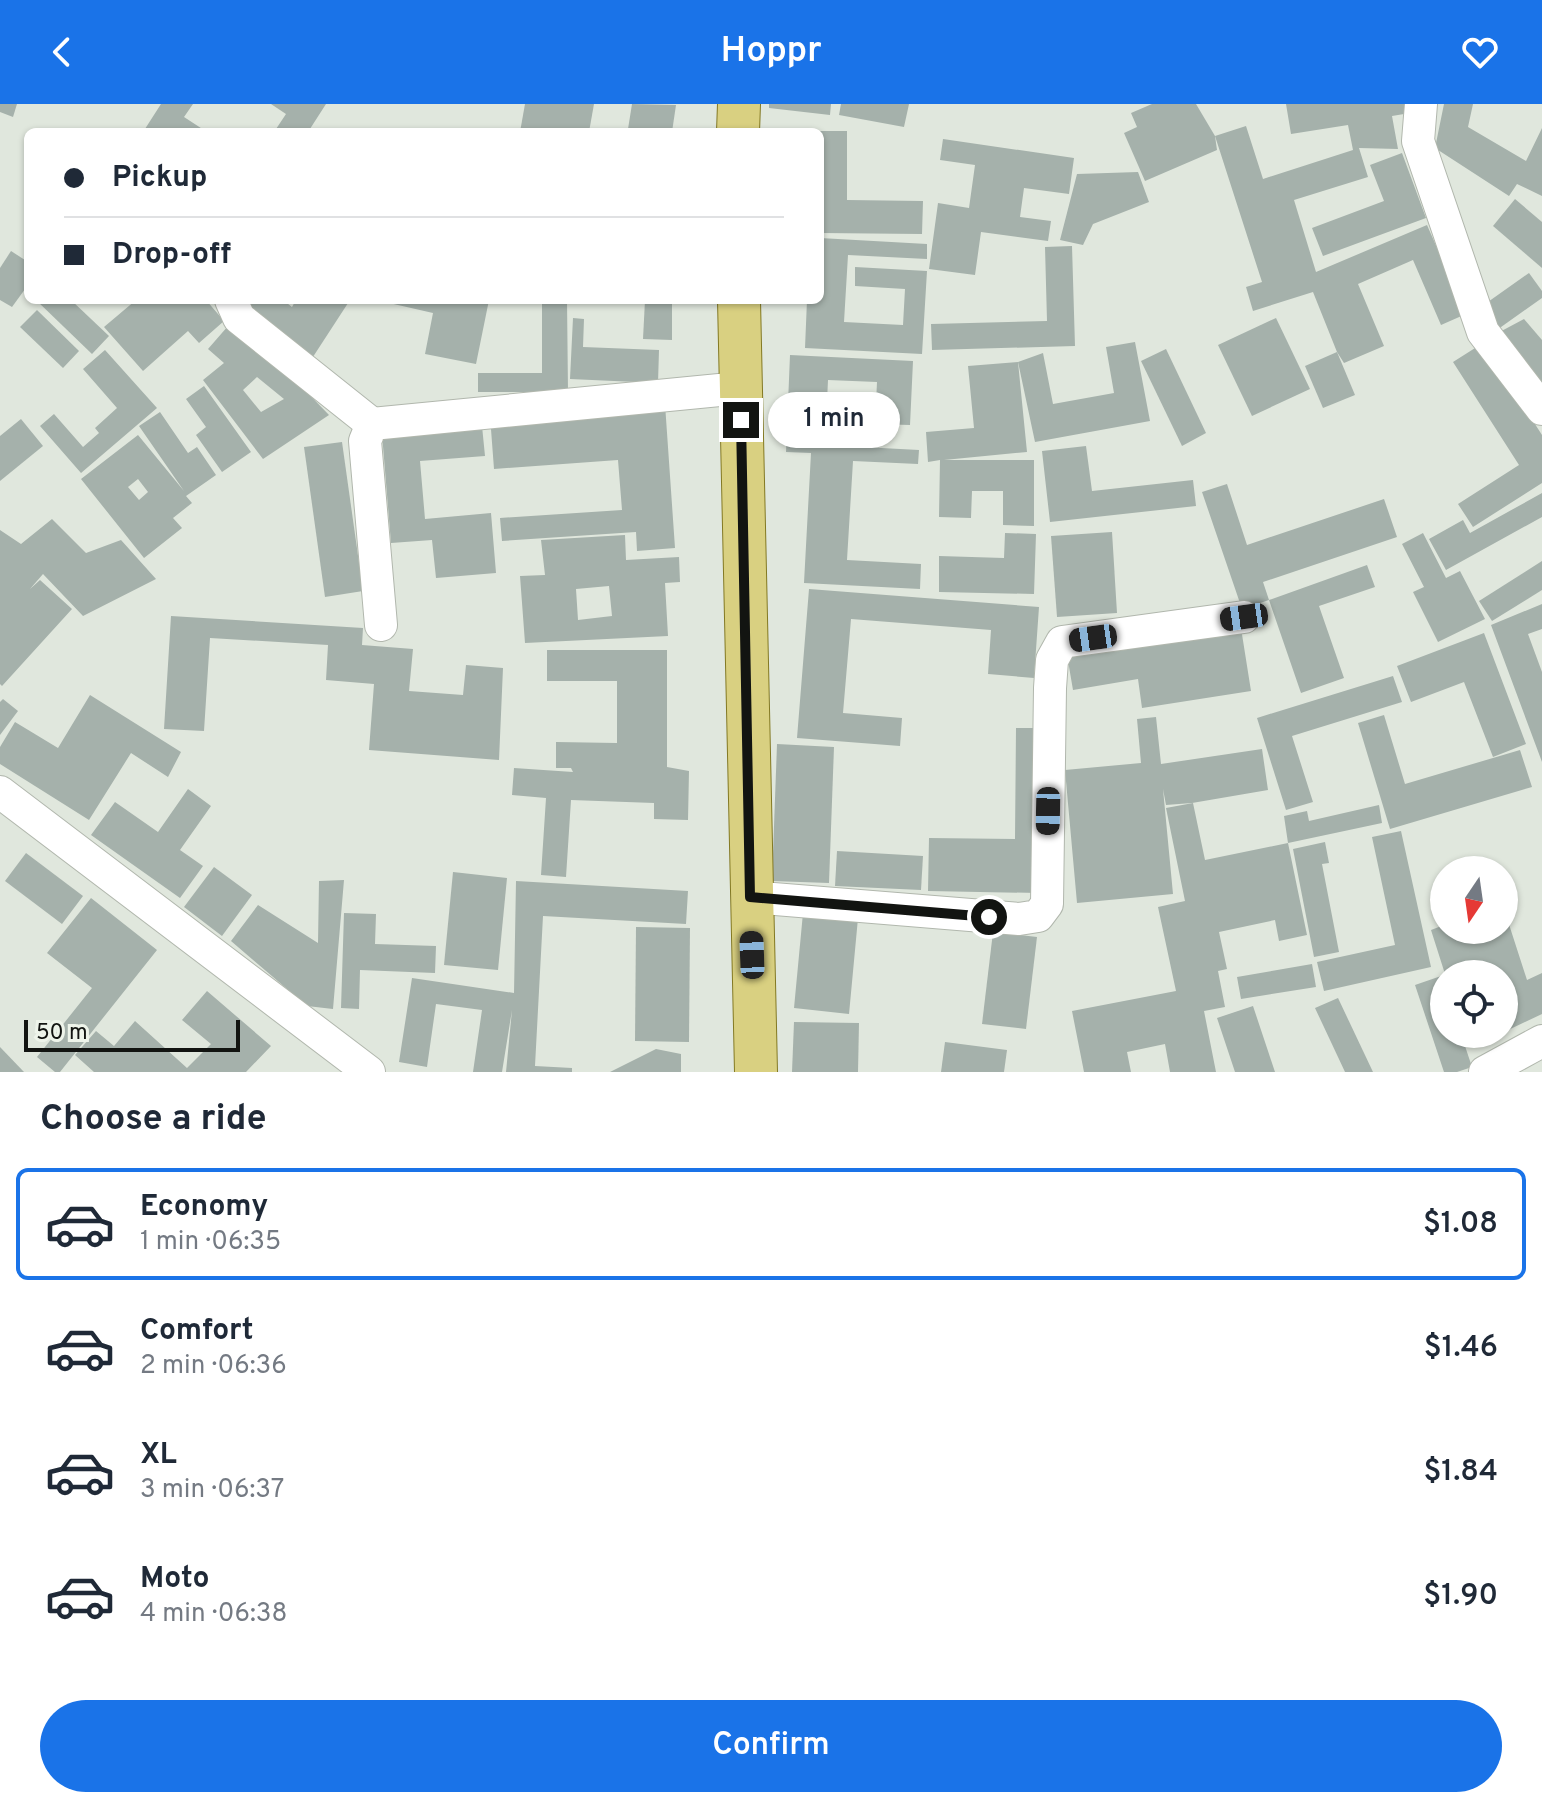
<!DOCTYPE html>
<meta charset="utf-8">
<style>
:root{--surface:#fff;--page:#f6f6f7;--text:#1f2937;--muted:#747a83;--line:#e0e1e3;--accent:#1a73e8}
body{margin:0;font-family:Overpass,sans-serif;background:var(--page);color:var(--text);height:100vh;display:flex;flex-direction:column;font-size:30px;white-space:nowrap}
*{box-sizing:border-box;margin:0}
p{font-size:26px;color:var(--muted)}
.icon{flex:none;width:44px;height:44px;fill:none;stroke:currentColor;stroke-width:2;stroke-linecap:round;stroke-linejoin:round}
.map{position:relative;height:968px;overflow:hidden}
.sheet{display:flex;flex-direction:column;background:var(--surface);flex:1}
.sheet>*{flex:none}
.guide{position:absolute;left:24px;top:24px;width:800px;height:176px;border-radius:12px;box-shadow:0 2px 6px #0004;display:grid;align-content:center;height:176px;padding:0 40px;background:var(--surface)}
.needle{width:52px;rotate:193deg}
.tools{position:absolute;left:1430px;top:752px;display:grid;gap:16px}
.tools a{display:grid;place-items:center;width:88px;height:88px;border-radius:50%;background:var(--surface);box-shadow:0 2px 6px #0004;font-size:40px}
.scale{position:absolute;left:24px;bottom:20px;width:216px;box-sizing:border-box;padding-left:8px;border:4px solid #121411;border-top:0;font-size:22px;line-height:28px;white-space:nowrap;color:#121411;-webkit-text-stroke:6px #eef4ea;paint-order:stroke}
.end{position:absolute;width:36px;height:36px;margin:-18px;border:10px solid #121411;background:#fff;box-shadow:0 0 0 4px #fff}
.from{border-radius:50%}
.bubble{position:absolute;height:56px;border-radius:28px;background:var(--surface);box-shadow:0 2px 6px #0004;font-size:26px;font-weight:600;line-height:56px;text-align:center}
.car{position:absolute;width:24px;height:48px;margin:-24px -12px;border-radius:10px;box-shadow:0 0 6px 2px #0007;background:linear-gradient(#222 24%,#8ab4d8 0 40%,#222 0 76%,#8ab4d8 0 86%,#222 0)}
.guide b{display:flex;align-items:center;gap:28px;height:76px;font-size:30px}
.guide b+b{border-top:2px solid var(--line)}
.guide i{width:20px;height:20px;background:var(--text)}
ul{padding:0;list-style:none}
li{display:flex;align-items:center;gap:24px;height:112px;margin:0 16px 12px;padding:0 24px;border:4px solid transparent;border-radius:12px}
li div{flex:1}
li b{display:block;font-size:30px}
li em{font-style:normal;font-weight:600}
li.on{border-color:var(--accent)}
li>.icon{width:72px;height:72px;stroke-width:1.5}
h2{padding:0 40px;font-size:36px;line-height:96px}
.cta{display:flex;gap:16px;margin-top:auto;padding:16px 40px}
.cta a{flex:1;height:92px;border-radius:48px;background:var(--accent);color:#fff;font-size:32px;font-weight:600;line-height:92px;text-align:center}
header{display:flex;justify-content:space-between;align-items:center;height:104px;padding:0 40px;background:var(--accent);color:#fff;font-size:36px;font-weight:600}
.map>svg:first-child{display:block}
.building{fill:#a5b1ab;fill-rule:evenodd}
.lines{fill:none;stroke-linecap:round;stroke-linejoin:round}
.minor-casing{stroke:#b1b7ad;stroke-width:34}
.major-casing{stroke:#837923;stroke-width:44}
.minor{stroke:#fff;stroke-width:32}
.major{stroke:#d9d081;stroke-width:42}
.route{stroke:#121411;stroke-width:10}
</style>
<header><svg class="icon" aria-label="back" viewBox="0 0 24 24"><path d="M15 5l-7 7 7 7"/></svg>Hoppr<svg class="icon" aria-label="heart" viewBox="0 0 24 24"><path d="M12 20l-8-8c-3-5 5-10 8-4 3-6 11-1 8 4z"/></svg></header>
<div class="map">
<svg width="1542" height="968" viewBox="0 0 1542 968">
<rect width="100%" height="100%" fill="#e0e7dd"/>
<g class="building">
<polygon points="0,0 17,0 13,13 0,8"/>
<polygon points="161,0 193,0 184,13 207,28 143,28"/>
<polygon points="271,0 326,0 308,28 274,28 286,10"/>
<polygon points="525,0 594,0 589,28 520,28"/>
<polygon points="632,0 676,1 672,28 628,25"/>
<polygon points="769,0 831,0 830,11 769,4"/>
<polygon points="841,0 909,0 904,23 839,11"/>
<polygon points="1152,0 1196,0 1215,32 1217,46 1145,77 1124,29 1137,23 1131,9"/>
<polygon points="1286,0 1408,0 1410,9 1392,12 1398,45 1359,44 1368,73 1294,96 1316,168 1427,121 1466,210 1441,221 1413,156 1358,180 1384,242 1344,259 1337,248 1313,188 1253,207 1246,183 1262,178 1215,32 1246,22 1263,75 1353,46 1348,21 1291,30"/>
<polygon points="1444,0 1473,0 1468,23 1526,57 1542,24 1542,92 1517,80 1509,92 1435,44"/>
<polygon points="820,27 847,27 847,96 923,97 922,130 820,129"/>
<polygon points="943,35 1074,54 1069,90 1024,84 1020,113 1051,117 1048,137 981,128 975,171 929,165 938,99 969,104 975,61 940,56"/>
<polygon points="1402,49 1426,114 1323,152 1312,124 1384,97 1370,61"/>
<polygon points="1138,68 1149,98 1093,120 1083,141 1060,136 1077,70"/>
<polygon points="1515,95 1542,118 1542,164 1493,122"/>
<polygon points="820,134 927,140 927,155 848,151 844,218 903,221 905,185 855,182 855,163 927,167 922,250 805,244 807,196 820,196"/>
<polygon points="1072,142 1075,242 932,246 931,220 1047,217 1045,143"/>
<polygon points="11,147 28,158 28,181 12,203 0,196 0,164"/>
<polygon points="1529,169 1542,187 1542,194 1494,228 1478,205"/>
<polygon points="36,196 71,196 109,232 92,250"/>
<polygon points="136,196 206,196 224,217 199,239 188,227 143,267 104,223"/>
<polygon points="239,196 283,196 292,203 296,196 350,196 309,259"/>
<polygon points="376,196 489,196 476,260 425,250 433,209"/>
<polygon points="542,196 567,196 568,288 478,288 478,269 542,269"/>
<polygon points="645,196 672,196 672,236 643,235"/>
<polygon points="37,206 79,247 63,264 20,223"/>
<path d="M235,214l94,97 -66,44 -60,-79 21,-17 -16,-14zM257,273l27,22 -23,13 -18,-22z"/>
<polygon points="573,214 584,215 583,243 659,246 658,279 570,275"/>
<polygon points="1276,214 1310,285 1252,312 1218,241"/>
<polygon points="1524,215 1542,236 1542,294 1494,231"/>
<polygon points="1135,238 1150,317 1035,338 1018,258 1043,249 1053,300 1114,289 1106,243"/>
<polygon points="1483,239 1542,331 1542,379 1473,423 1458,400 1519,361 1453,258"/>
<polygon points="1166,245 1206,329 1182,342 1141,257"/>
<polygon points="105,246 157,304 81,369 40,322 54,310 83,343 99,329 95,324 117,304 83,265"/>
<polygon points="1337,248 1355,291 1323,304 1305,262"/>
<polygon points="790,251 913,257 910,321 875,320 877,278 828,276 825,341 919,346 918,360 853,357 847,456 921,460 920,485 804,479 811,349 786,348"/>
<polygon points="1018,258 1027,348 944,356 1034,356 1034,422 1003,421 1003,387 972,387 971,414 939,413 940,356 928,358 926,328 974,324 968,262"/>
<polygon points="204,282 251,348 222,368 196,331 206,323 186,295"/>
<polygon points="665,300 675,444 637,447 636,428 502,437 500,414 622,406 618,356 494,365 490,312"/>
<path d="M160,308l28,41 9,-6 19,28 -30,21 6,7 -19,15 9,10 -38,30 -63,-79 57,-44 46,56 -45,-65zM138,375l10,13 -9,8 -11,-13z"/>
<polygon points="21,315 43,342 0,377 0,332"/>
<polygon points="482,322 485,352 420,357 425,415 491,409 496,469 436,474 432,436 391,439 382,330"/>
<polygon points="342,338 363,487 325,493 304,343"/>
<polygon points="1086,342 1092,387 1193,376 1196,402 1050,418 1042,347"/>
<polygon points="1227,380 1247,441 1384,395 1397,433 1263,478 1269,496 1242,505 1202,388"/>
<polygon points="1542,389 1542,413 1446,466 1429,435 1463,416 1470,429"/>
<polygon points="52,415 86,449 121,436 156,475 83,512 43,470 30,485 40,476 72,505 2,582 0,580 0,426 21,440"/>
<polygon points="1112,428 1117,509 1057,513 1051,432"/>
<polygon points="1005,429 1036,430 1034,490 939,488 939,452 1004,454"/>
<polygon points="1423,429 1446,474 1460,467 1485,515 1438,538 1413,488 1424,483 1402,440"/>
<path d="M625,431l1,25 53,-3 1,25 -15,1 3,53 -143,7 -5,-67 25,-1 -4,-35zM609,482l3,30 -34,4 -2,-31z"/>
<polygon points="1542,457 1542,486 1492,517 1479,497"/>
<polygon points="1367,461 1375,483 1319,502 1344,574 1301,589 1269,496"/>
<polygon points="809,485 1039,503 1034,574 988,570 991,526 851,515 843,609 902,614 900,642 797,634"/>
<polygon points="1542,500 1542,525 1528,530 1542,568 1542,658 1491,521"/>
<polygon points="171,512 363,524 362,541 413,545 409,587 463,591 466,561 503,564 499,656 369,646 374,580 326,576 328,541 210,534 204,627 164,625"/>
<polygon points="1241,524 1251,587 1142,604 1138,575 1073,586 1067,551"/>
<polygon points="1484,529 1526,640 1493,653 1464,578 1411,598 1397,562"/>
<polygon points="547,546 667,546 667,663 689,667 688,716 654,715 654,699 571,696 566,773 541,771 546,694 512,691 514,664 573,668 571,664 556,664 556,638 617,639 617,577 547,577"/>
<polygon points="1393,572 1402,598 1292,632 1313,698 1286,706 1257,614"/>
<polygon points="90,591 181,648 168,673 131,649 89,716 0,660 0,643 15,618 58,644"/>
<polygon points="3,595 18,607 0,631 0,598"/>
<polygon points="1384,611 1405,680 1520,646 1532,683 1390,725 1358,619"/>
<polygon points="1156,613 1161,660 1262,645 1268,686 1192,699 1166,701 1163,685 1173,790 1077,799 1065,666 1141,659 1137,615"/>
<polygon points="1016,624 1041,624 1038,789 928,787 929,734 1015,735"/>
<polygon points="777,640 834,643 829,779 772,777"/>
<polygon points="188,685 211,702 180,746 203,762 180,794 91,731 115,698 158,728"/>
<polygon points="1193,699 1205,756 1288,739 1307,831 1279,837 1275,816 1219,828 1227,865 1218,867 1225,903 1204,907 1216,968 1170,968 1165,940 1127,948 1131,968 1084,968 1072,907 1176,887 1158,803 1185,797 1166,704"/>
<polygon points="1379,701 1382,719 1288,739 1284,712 1307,707 1309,717"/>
<polygon points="1401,727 1431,863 1324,887 1317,858 1395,841 1372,733"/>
<polygon points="1325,738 1329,759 1322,760 1339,848 1314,853 1293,745"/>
<polygon points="837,747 923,752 921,786 835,782"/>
<polygon points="26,749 83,792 62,820 5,777"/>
<polygon points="214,763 252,791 222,832 184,803"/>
<polygon points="453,768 507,774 498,866 444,861"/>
<polygon points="344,776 333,905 307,902 231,837 258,801 318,839 319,777"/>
<polygon points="516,777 688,787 686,820 543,812 535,962 572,964 572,968 506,968 512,906 502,968 473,968 482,906 436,900 427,963 399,958 412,874 514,889"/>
<polygon points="91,794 157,846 60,968 55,968 37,953 92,884 47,849"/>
<polygon points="1505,808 1527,876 1542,869 1542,910 1504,928 1504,870 1445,870 1431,826 1444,821 1444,826 1504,826"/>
<polygon points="344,809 376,810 375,840 436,842 435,869 360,866 359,905 341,904"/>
<polygon points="803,809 858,814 849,910 794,904"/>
<polygon points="636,823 690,824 689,938 635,937"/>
<polygon points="993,828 1037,833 1026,925 982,920"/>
<polygon points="1312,860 1316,883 1241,895 1237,873"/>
<polygon points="1444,871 1444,930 1461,930 1472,963 1457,968 1444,968 1415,881"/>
<polygon points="207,887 271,942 246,968 94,968 75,951 96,927 114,942 135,917 187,964 211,940 182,916"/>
<polygon points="1338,894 1373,968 1345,968 1315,904"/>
<polygon points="1253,902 1275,968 1235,968 1217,914"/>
<polygon points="794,918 859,919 858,968 792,968"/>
<polygon points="1469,930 1500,930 1475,942"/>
<polygon points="945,938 1007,946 1004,968 941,968"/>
<polygon points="0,943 24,968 0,968"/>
<polygon points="656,945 681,950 681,968 610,968"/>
</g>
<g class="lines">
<g class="minor-casing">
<g id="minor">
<polyline points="1421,0 1418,37 1483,228 1542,305"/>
<polyline points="231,196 239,214 372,320"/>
<polyline points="381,521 365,337 372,320 740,284"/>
<polyline points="0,688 369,968"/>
<polyline points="750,793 1019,815 1038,812 1047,800 1050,584 1052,556 1062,538 1244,513"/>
<polyline points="1485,968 1542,937"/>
</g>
</g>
<g class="major-casing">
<g id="major">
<polyline points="738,28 739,0"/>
<polyline points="739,196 756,968"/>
</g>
</g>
<use href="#minor" class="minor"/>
<use href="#major" class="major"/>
</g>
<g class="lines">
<polyline class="route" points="741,316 750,793 989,813"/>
</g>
</svg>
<div class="tools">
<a><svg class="needle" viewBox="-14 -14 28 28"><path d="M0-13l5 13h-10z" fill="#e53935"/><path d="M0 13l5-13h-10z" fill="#747a83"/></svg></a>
<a><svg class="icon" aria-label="locate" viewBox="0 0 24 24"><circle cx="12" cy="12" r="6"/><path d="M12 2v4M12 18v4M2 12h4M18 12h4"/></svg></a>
</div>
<div class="scale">50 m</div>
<i class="end from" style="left:989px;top:813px"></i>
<i class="end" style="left:741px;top:316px"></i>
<div class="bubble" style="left:768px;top:288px;width:132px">1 min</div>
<i class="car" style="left:1244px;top:513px;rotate:262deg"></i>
<i class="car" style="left:1093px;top:534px;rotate:262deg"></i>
<i class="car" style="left:1048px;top:707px;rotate:181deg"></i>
<i class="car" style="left:752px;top:851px;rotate:358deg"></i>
<div class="guide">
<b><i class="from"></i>Pickup</b>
<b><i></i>Drop-off</b>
</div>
</div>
<section class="sheet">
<h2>Choose a ride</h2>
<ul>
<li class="on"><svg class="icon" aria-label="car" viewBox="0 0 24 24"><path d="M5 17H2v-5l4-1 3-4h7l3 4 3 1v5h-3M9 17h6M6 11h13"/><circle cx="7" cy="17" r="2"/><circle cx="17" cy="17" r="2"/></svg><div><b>Economy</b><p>1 min · 06:35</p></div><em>$1.08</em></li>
<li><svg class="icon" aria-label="car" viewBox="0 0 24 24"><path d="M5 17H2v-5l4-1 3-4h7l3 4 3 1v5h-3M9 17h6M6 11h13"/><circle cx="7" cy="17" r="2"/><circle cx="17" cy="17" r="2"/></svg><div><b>Comfort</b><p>2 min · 06:36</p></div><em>$1.46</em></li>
<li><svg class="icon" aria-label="car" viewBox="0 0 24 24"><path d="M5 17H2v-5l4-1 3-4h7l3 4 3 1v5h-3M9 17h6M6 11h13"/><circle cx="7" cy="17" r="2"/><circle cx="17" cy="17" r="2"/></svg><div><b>XL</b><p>3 min · 06:37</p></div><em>$1.84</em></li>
<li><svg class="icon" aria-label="car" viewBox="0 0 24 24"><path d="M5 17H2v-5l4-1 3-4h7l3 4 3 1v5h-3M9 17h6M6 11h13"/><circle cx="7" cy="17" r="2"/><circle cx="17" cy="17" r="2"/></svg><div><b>Moto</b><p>4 min · 06:38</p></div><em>$1.90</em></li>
</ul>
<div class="cta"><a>Confirm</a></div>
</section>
